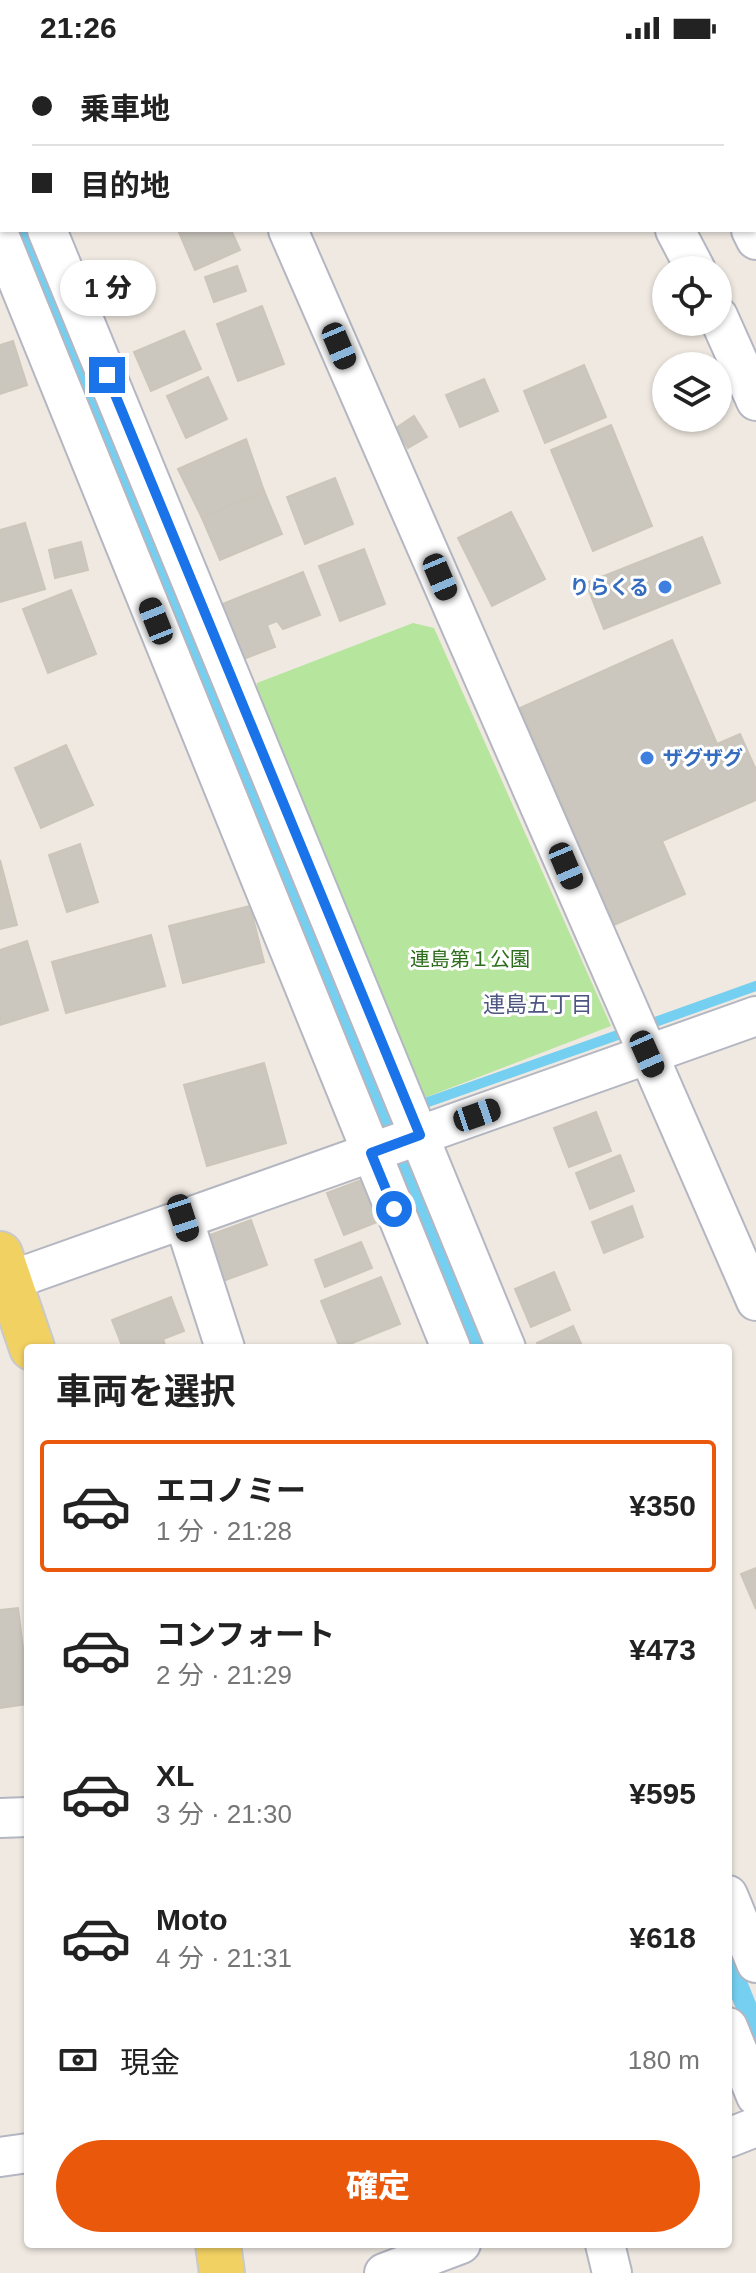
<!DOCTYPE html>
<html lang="ja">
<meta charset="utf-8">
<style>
:root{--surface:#fff;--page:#f6f6f6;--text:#222;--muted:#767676;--line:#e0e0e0;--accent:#ea580c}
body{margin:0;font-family:Arial,"Noto Sans JP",sans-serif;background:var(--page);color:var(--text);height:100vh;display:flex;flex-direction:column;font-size:30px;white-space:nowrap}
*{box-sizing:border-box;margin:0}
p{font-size:26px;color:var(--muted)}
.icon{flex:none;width:44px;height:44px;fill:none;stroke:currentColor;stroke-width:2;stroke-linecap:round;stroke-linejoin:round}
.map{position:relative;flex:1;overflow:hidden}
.sheet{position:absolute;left:24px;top:1288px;width:708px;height:904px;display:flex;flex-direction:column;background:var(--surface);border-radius:8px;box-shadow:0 2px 6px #0004}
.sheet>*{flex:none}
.hud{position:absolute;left:0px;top:0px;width:756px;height:176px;box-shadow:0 2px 6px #0004;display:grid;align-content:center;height:176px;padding:0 32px;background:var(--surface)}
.fabs{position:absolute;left:652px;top:200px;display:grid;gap:16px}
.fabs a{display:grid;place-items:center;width:80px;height:80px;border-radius:50%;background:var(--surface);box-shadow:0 2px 6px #0004;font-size:40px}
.end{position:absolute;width:36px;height:36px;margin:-18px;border:10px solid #1a73e8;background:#fff;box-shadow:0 0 0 4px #fff}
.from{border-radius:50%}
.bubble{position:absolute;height:56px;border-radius:28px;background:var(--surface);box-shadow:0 2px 6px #0004;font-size:26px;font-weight:800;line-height:56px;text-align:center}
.car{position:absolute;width:24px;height:48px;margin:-24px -12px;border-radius:10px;box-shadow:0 0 6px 2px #0007;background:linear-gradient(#222 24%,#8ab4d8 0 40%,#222 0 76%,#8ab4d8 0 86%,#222 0)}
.hud b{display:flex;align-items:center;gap:28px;height:76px;font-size:30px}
.hud b+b{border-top:2px solid var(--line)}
.hud i{width:20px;height:20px;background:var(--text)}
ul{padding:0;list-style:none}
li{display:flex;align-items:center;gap:24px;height:132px;margin:0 16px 12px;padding:0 16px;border:4px solid transparent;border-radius:8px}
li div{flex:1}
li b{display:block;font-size:30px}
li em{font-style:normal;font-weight:800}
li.current{border-color:var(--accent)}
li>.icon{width:72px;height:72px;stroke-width:1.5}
h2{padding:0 32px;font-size:36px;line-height:96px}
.pay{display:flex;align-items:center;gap:20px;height:88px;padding:0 32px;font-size:30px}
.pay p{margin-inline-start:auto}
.cta{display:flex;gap:16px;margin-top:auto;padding:16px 32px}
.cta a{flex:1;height:92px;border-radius:48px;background:var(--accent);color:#fff;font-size:32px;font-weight:800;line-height:92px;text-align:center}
.status{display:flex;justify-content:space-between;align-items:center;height:56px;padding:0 40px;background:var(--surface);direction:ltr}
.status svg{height:22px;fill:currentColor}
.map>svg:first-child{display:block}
.green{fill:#b6e59e}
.water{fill:#75cff0}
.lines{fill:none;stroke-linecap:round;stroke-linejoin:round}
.stream{stroke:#75cff0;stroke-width:10}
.building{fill:#cbc7bf;stroke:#cbc5ba;stroke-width:2}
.minor-casing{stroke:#b4b7c1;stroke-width:42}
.major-casing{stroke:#c9c9c9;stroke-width:48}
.minor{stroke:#fff;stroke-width:38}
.major{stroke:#f2d163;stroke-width:44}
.route{stroke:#1a73e8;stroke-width:10}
.shop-dot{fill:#3f7fe0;stroke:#fff;stroke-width:3}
.labels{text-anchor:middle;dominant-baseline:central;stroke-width:6;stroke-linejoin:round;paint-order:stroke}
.shop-label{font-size:20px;font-weight:bold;fill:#366cbe;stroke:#fff;text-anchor:end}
.park-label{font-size:20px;fill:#2c6e1b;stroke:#fff}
.neighbourhood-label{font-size:22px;fill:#4d5680;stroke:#fff}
</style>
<div class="status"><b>21:26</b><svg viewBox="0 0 49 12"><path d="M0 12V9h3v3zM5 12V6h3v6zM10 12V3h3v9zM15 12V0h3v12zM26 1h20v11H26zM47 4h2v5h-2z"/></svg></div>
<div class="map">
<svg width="756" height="2217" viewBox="0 0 756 2217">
<rect width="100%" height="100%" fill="#efe9e1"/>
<polygon class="green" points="413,567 434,572 611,970 419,1044 254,642 257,627"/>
<g class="water">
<polygon points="11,174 33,174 490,1292 467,1292"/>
<polygon points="728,1878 756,1947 756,2002 728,1933"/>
</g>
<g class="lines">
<g class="stream">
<polyline points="644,970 756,930"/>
<polyline points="414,1051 629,975"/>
</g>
</g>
<g class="building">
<polygon points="139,0 194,0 194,2 134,2"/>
<polygon points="375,0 513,0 514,2 371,2"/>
<polygon points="178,174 231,174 240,194 195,214"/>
<polygon points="237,210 246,235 214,246 205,221"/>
<polygon points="262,250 284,308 238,325 217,268"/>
<polygon points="184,275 201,313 151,335 134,296"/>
<polygon points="13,285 27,329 0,338 0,289"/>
<polygon points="584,309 606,361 545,387 524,335"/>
<polygon points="208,321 227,363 186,382 167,340"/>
<polygon points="484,323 498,355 460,371 446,339"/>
<polygon points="414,360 427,381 408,392 396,372"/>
<polygon points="611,369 652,470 593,495 551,394"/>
<polygon points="246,383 264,435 202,462 178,413"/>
<polygon points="335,422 353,468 305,488 287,441"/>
<polygon points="264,435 282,478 220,504 202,462"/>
<polygon points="511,456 545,523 492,550 458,482"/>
<polygon points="25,467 45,533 0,546 0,474"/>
<polygon points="702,481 720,527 604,573 586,527"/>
<polygon points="81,486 88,514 55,522 49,494"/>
<polygon points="364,493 385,548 340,565 319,510"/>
<polygon points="303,516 320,559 283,573 277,565 267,569 275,591 241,604 220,549"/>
<polygon points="71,534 96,598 48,617 23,553"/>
<polygon points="672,584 717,688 740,678 756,714 756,744 662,785 685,838 614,869 520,652"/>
<polygon points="66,689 93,749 41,772 15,712"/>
<polygon points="80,788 98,846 67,856 49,799"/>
<polygon points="0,804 17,869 0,873"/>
<polygon points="250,850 264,906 183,927 169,870"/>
<polygon points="151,879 165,930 66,957 52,906"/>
<polygon points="27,885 48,954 0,969 0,894"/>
<polygon points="264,1007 286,1087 207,1110 184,1029"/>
<polygon points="596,1056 611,1095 569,1111 554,1072"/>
<polygon points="620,1099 634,1135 590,1153 576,1117"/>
<polygon points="364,1123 380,1165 344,1179 327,1137"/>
<polygon points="632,1150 643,1181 604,1197 592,1166"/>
<polygon points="251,1164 267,1209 223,1225 207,1180"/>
<polygon points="361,1186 372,1212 325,1231 315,1204"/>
<polygon points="554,1216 570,1254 531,1271 515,1233"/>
<polygon points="381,1221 400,1268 340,1292 321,1245"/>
<polygon points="171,1241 184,1275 163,1283 166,1292 123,1292 112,1264"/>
<polygon points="573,1270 583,1292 540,1292 537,1287"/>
<polygon points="756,1512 756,1553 741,1518"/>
<polygon points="18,1552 28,1632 28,1648 0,1652 0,1554"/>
</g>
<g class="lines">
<g class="minor-casing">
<g id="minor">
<polyline points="213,0 213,2"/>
<polyline points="582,0 583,2"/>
<polyline points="657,0 658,2"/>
<polyline points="0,59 2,64"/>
<polyline points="47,174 506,1292"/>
<polyline points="288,174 756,1245"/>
<polyline points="675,174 696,214"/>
<polyline points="751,174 756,184"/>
<polyline points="0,181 451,1292"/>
<polyline points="718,260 756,345"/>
<polyline points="183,1162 225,1292"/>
<polyline points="9,1225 756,960"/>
<polyline points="0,1762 28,1761"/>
<polyline points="728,1839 756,1907"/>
<polyline points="728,1971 756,2040"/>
<polyline points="728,2082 756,2071"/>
<polyline points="0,2101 28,2097"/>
<polyline points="605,2188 612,2217"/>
<polyline points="384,2217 461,2188"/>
</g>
</g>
<g class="major-casing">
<g id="major">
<polyline points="0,1198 32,1292"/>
<polyline points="218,2188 222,2217"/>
</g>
</g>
<use href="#minor" class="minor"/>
<use href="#major" class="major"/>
</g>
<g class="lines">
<polyline class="route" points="107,319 420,1079 371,1097 394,1153"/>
</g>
<g class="shop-dot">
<circle cx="665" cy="531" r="8"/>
<circle cx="647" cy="702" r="8"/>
</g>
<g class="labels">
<g class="shop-label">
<text x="649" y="531">りらくる</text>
<text x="663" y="702" text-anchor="start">ザグザグ</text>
</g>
<g class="park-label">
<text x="470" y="903">連島第１公園</text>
</g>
<g class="neighbourhood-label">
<text x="538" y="948">連島五丁目</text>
</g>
</g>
</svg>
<div class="fabs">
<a><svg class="icon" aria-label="locate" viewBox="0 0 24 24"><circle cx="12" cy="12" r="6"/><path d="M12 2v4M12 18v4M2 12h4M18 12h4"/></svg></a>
<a><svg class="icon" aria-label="layers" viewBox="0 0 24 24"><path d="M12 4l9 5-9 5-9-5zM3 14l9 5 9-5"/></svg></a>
</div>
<i class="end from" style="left:394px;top:1153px"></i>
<i class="end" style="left:107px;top:319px"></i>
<div class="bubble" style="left:60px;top:204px;width:96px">1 分</div>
<i class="car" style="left:339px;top:290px;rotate:157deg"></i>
<i class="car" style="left:440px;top:521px;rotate:157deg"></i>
<i class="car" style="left:156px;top:565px;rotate:338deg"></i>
<i class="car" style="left:566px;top:810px;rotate:157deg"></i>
<i class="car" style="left:647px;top:998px;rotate:156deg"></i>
<i class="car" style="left:477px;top:1059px;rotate:71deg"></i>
<i class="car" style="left:183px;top:1162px;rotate:162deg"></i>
<div class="hud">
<b><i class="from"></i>乗車地</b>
<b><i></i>目的地</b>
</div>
<section class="sheet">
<h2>車両を選択</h2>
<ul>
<li class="current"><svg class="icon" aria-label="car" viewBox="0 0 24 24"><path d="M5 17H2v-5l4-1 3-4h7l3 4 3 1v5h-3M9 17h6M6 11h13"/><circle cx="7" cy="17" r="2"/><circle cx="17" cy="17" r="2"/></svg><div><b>エコノミー</b><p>1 分 · 21:28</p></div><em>¥350</em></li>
<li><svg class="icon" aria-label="car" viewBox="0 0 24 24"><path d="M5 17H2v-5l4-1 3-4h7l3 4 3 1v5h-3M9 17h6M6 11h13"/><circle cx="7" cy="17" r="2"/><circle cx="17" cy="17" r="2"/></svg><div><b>コンフォート</b><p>2 分 · 21:29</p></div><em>¥473</em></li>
<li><svg class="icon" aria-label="car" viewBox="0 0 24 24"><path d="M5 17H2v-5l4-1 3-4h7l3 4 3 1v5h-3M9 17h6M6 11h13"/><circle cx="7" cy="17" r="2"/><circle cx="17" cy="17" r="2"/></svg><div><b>XL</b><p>3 分 · 21:30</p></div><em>¥595</em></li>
<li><svg class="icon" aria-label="car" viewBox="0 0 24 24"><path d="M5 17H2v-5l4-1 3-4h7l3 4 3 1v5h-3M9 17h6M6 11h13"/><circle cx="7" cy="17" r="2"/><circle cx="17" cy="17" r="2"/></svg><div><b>Moto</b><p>4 分 · 21:31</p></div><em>¥618</em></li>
</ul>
<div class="pay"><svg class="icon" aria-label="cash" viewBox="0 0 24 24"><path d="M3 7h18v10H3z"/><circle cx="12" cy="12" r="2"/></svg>現金<p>180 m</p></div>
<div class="cta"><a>確定</a></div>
</section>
</div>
